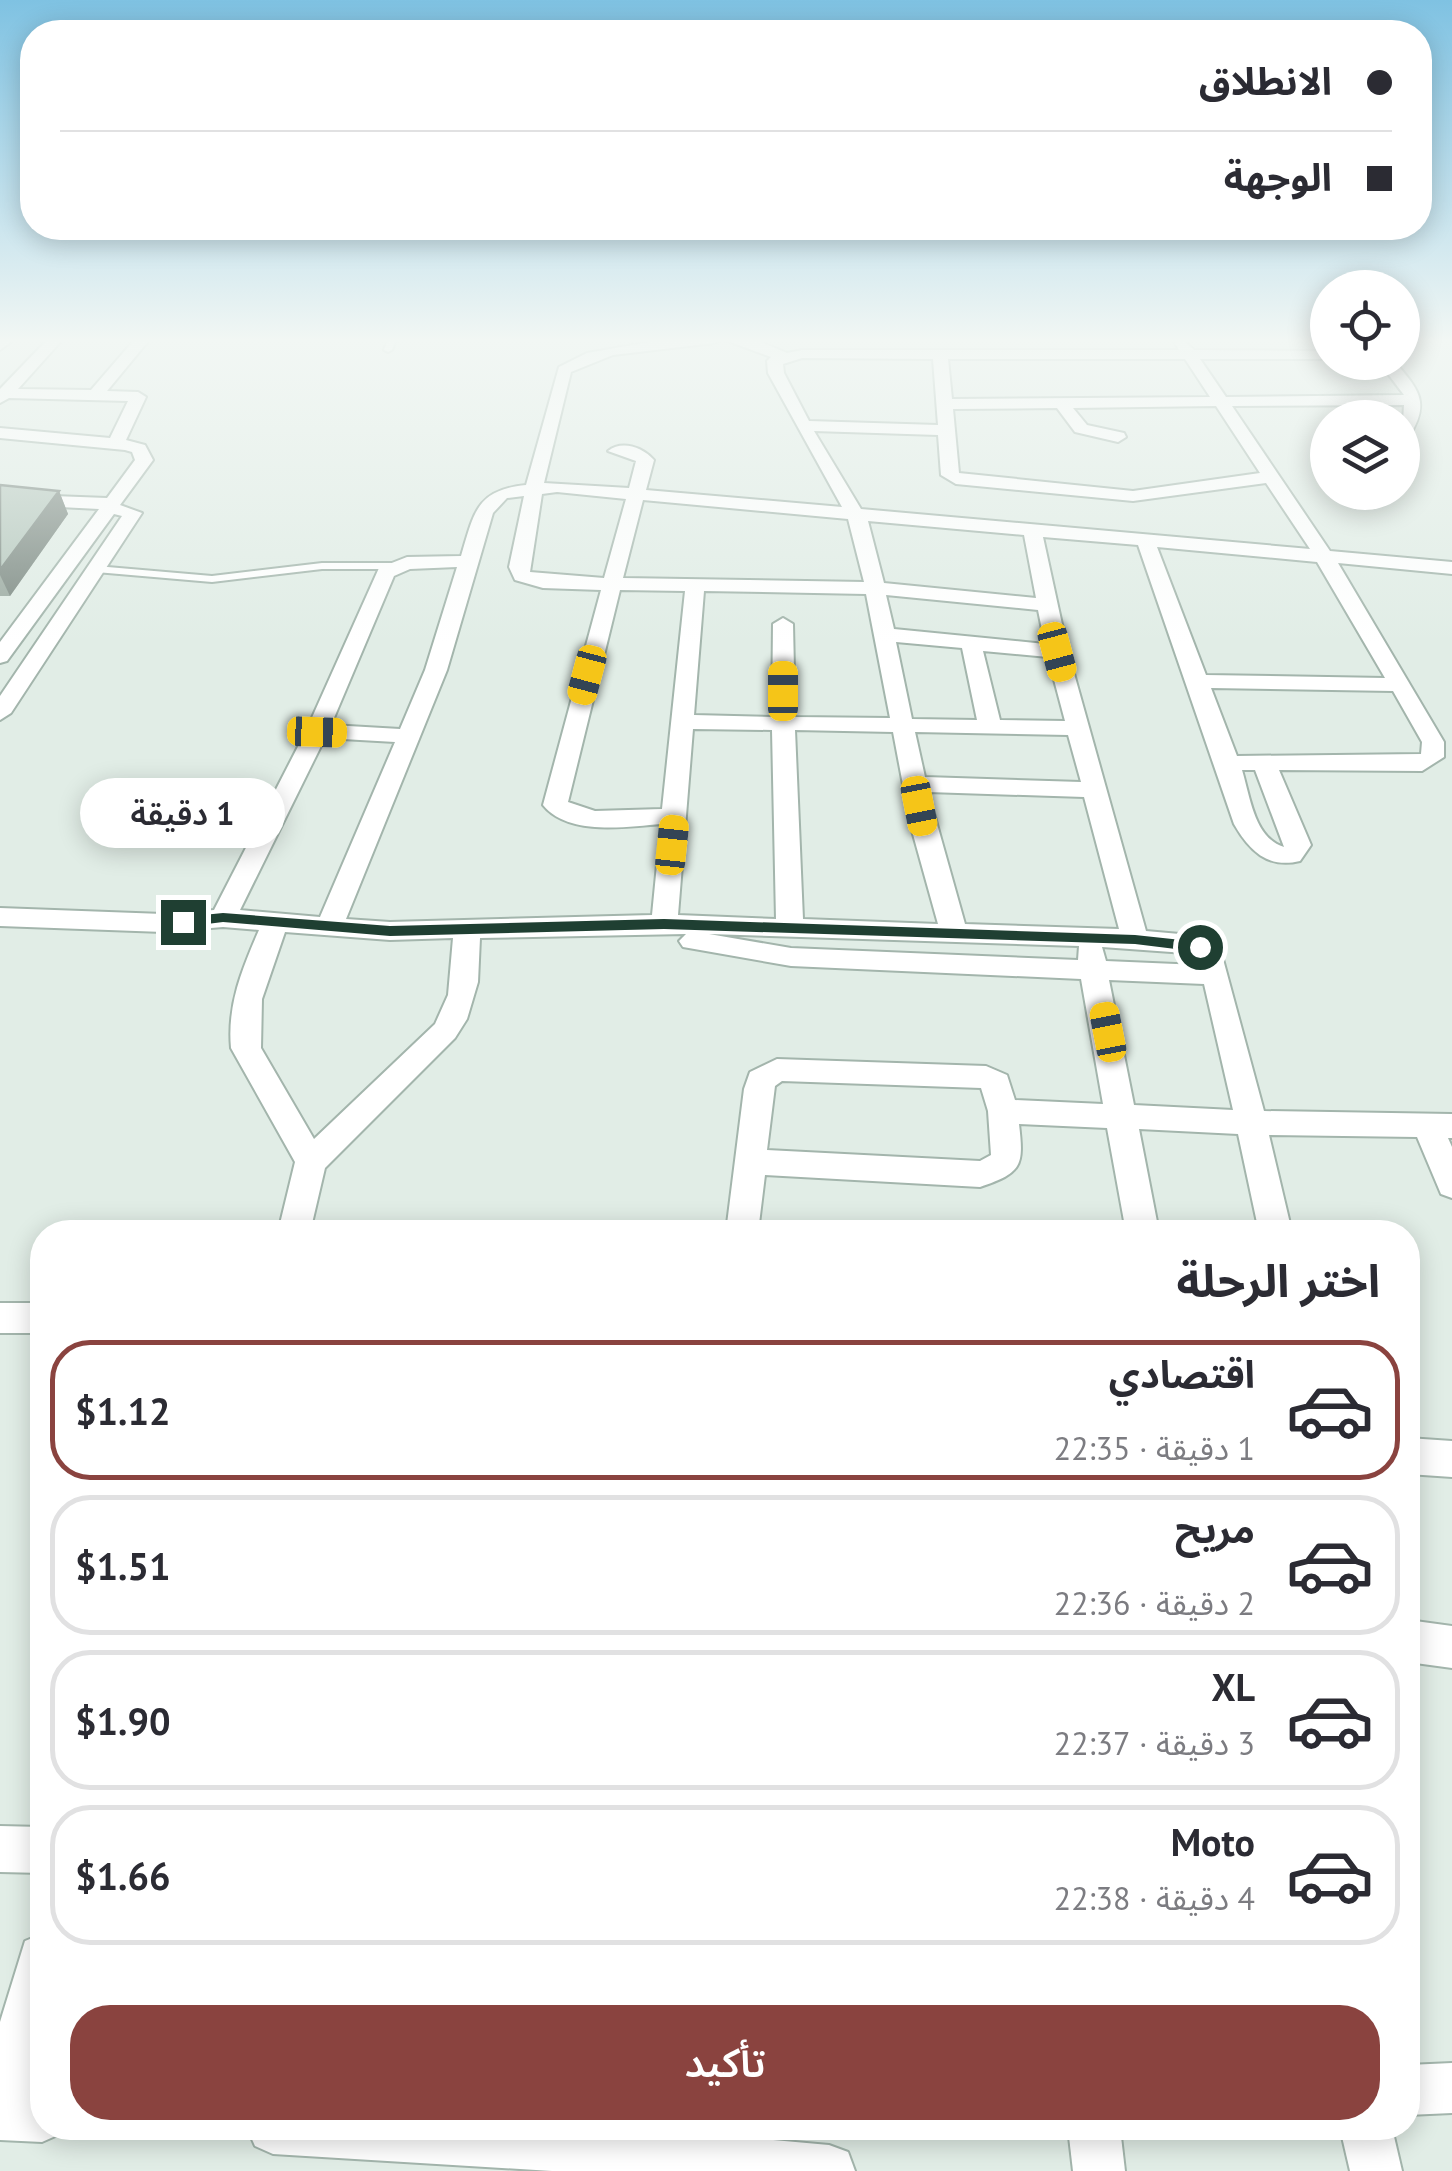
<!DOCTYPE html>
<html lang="ar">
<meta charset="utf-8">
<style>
:root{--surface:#fff;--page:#f2f2f3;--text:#2b2b33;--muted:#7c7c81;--line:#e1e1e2;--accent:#8a433f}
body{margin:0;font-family:"PT Sans","Noto Sans Arabic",sans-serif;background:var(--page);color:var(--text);direction:rtl;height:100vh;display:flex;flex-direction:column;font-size:38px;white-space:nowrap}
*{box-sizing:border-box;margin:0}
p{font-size:32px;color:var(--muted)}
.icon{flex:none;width:55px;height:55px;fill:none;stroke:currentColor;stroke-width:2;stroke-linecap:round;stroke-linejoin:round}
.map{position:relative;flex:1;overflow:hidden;direction:ltr}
.sheet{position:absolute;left:30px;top:1220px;width:1390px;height:920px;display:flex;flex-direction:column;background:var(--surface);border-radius:40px;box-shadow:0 5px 25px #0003;direction:rtl}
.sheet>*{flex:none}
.top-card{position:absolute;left:20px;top:20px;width:1412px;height:220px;border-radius:40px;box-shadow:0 5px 25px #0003;direction:rtl;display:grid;align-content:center;height:220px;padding:0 40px;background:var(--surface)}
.fabs{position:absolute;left:1310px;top:270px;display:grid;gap:20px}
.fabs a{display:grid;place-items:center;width:110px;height:110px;border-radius:50%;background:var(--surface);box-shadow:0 5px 25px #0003;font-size:50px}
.end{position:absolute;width:45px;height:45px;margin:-22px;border:12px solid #1f3f32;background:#fff;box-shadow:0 0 0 5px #fff}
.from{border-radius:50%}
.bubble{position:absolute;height:70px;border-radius:35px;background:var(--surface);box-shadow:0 5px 25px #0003;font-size:32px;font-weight:600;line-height:70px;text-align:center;direction:rtl}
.car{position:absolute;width:30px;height:60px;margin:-30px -15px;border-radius:12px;box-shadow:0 0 8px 2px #0007;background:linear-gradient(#f5c518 24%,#345 0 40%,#f5c518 0 76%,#345 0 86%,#f5c518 0)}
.top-card b{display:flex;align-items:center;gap:35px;height:95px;font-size:38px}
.top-card b+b{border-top:2px solid var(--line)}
.top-card i{width:25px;height:25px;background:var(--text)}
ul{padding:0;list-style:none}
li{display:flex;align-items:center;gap:30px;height:140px;margin:0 20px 15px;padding:0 20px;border:5px solid var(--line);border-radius:40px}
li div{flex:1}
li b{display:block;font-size:38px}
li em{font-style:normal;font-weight:600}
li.current{border-color:var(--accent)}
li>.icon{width:90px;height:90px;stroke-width:1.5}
h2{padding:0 40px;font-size:45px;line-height:120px}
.action{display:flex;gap:20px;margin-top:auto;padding:20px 40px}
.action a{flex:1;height:115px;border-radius:40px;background:var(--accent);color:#fff;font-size:40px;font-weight:600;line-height:115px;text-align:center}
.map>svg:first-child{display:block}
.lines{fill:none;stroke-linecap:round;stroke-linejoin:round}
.service-casing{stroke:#a3b5ac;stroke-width:4}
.minor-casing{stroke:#a3b5ac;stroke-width:4}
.service{fill:#fff;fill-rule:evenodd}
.minor{fill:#fff;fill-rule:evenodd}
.wall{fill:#9daca3}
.shaded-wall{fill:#7f8c85}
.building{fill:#b6c8be;stroke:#7f8c85;stroke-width:2.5}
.route{fill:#1f3f32}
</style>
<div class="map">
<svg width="1452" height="2171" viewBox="0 0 1452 2171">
<rect width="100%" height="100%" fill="#e1ede6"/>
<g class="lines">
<g class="service-casing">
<g id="service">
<polygon points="388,339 396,339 392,350 388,352 384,350"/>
<polygon points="322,563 395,563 400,566 395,569 322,569 212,582 96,572 91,569 96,566 212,576"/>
</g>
</g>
<g class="minor-casing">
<g id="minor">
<polygon points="0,339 15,339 0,350"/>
<polygon points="48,339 63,339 18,389 91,390 135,339 150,339 107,391 138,392 146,397 126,440 145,445 153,460 120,505 142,513 11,713 0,720 0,696 122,516 114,514 7,661 0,663 0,642 99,509 0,504 0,494 107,498 135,460 132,452 125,450 0,438 0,428 110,438 128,401 9,398 0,403 0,389"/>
<path d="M667,339h54l-7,4 -101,12 -42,17 -27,111 85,5 7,-27 -28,-10c14,-11 34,-4 46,9l-8,30 196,17 -74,-134 -1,-12 4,-4 -49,-18h32l33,14 15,-3h377l-4,-7 7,-4 12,11 134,1v8h-128l26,38 178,-2 -25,-33h16c24,28 36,41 13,76l-6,1 2,-34 -172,1 98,145 122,11v12l-114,-11 106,179v15l-22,14 -143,-1 32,75 -11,16c-33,8 -51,-11 -66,-37l-96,-279 -95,-8 25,115 78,279 45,4 29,13 44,163 188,3v24h-4l4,9v51l-11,-4 -24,-57 -148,-2 23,97h-33l-21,-98 -99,-5 20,103h-33l-19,-104 -88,-4c5,42 3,49 -39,63l-215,-12 -7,57h-32l18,-143 6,-17 27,-13 209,7 21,9 8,25 88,4 -22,-125 -290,-13 -108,-19 -4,-6 7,-7 -206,4 -2,44 -11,37 -12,19 -130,130 -15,64h-32l17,-70 -64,-114c-4,-43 11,-79 28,-118l-36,-3 -60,5 -163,-6v-18l163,6 51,-4 92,-179 73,-163 28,-11 54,-1c13,-43 15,-66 65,-71l33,-118 28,-14zM802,358l131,1 5,66 -129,-4 -25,-48 -1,-9zM948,359h237l25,38 -258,2zM1216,406l44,67 -127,18 -174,-18 -6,-64 104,-1 18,24 43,10 8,-5 -2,-4 -37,-8 -14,-17zM814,431l124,4 3,40 15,9 177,17 133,-18 44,66 -449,-40zM557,492l69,7 -22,79 -74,-6 12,-78zM524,496l-15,71 6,13 28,8 58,2 -58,215c25,31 83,22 118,19l-9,91 -262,7 -44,-3 101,-249 46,-157 14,-15zM643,500l205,19 16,63 -241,-4zM868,521l156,14 12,63 -152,-15zM1157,547l160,15 68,116 -179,-3zM457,567l-32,103 -25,59 -69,-4 63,-149 16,-7zM620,590l65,1 -23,218 -67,2 -27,-9zM704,591l162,3 24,124 -95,-1 -2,-93 -10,-6 -10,6 -1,93 -78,-2zM886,595l152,15 7,34 -151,-15zM896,642l66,6 15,72 -65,-1zM983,651l65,6 17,64 -65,-1zM1211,688l182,3 29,51 -1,12 -184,2zM693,729l79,1 4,189 -98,-4zM795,730l98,2 18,95 27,97 -135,-5zM915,732l153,3 13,47 -156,-5zM325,738l70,4 -75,175 -80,-7zM1242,770h13l29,77c-30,-9 -34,-51 -42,-77zM928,792l156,5 35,132 -154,-5zM285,932l105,8 63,-2 -5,57 -13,29 -121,115 -53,-91 1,-49zM709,934l370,12 -1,14 -287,-12zM1102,947l83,6 14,12 -93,-4zM1109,980l95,4 29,126 -99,-5zM782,1081l199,7 7,23 3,44 -11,6 -213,-11 8,-64z"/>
<rect x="0" y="1303" width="42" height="30"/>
<polygon points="1408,1438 1452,1441 1452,1477 1408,1474"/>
<polygon points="1408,1620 1452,1626 1452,1668 1408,1662"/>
<polygon points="0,1826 42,1827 42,1873 0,1872"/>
<polygon points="42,1934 42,2049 32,2090 42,2091 42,2128 63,2128 60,2134 42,2142 0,2140 0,2022 25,1941"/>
<polygon points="1452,2063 1452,2113 1408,2115 1408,2065"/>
<polygon points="247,2128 642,2128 829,2145 848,2152 855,2171 552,2171 273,2154 255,2146"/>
<polygon points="1068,2128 1120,2128 1125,2171 1073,2171"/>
<polygon points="1340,2128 1392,2128 1402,2171 1350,2171"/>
</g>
</g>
<use href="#service" class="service"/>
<use href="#minor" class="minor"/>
</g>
<polygon class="wall" points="0,485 59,491 68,514 10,596 0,596"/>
<polygon class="shaded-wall" points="59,491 68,514 10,596 0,575 0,570"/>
<polygon class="building" points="0,485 59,491 0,570"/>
<linearGradient id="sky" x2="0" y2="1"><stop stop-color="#7fc2e2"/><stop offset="0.53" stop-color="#f2f7f4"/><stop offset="1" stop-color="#f2f7f4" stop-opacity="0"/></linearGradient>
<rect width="1452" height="643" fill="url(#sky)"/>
<polygon class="route" points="223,913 390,926 664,919 1135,935 1200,942 1207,947 1200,952 1135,944 664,929 390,936 223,922 183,927 176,922 183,917"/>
</svg>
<div class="fabs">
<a><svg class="icon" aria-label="locate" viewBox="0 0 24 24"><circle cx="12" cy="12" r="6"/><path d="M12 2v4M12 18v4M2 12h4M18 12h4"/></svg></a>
<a><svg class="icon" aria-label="layers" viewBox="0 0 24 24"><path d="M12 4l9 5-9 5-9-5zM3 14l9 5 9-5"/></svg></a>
</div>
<i class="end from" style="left:1200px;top:947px"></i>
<i class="end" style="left:183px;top:922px"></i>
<div class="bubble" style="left:80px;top:778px;width:205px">1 دقيقة</div>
<i class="car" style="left:1057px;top:652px;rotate:165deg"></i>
<i class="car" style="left:587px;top:675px;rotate:195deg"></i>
<i class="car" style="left:783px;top:691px;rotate:0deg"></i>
<i class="car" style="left:317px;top:732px;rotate:92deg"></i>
<i class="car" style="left:919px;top:806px;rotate:169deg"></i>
<i class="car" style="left:672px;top:845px;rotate:6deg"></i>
<i class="car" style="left:1108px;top:1032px;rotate:349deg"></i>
<div class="top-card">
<b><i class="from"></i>الانطلاق</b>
<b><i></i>الوجهة</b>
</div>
<section class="sheet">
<h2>اختر الرحلة</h2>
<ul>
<li class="current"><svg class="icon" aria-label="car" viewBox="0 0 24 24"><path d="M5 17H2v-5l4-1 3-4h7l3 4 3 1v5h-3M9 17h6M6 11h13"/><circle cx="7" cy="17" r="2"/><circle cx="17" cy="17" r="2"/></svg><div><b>اقتصادي</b><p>1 دقيقة · 22:35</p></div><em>$1.12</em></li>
<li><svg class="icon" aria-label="car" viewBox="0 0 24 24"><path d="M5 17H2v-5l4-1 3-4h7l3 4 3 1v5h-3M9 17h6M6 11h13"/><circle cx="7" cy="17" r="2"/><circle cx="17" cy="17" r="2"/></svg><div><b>مريح</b><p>2 دقيقة · 22:36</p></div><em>$1.51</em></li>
<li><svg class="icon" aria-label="car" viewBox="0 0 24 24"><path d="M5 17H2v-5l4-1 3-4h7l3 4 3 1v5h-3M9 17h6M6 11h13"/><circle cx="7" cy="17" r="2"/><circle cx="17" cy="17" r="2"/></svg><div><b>XL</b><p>3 دقيقة · 22:37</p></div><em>$1.90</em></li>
<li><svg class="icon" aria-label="car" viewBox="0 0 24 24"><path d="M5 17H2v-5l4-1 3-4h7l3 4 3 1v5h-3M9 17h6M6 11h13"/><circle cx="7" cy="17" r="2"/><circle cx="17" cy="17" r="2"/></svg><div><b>Moto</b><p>4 دقيقة · 22:38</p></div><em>$1.66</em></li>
</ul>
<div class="action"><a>تأكيد</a></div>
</section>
</div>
